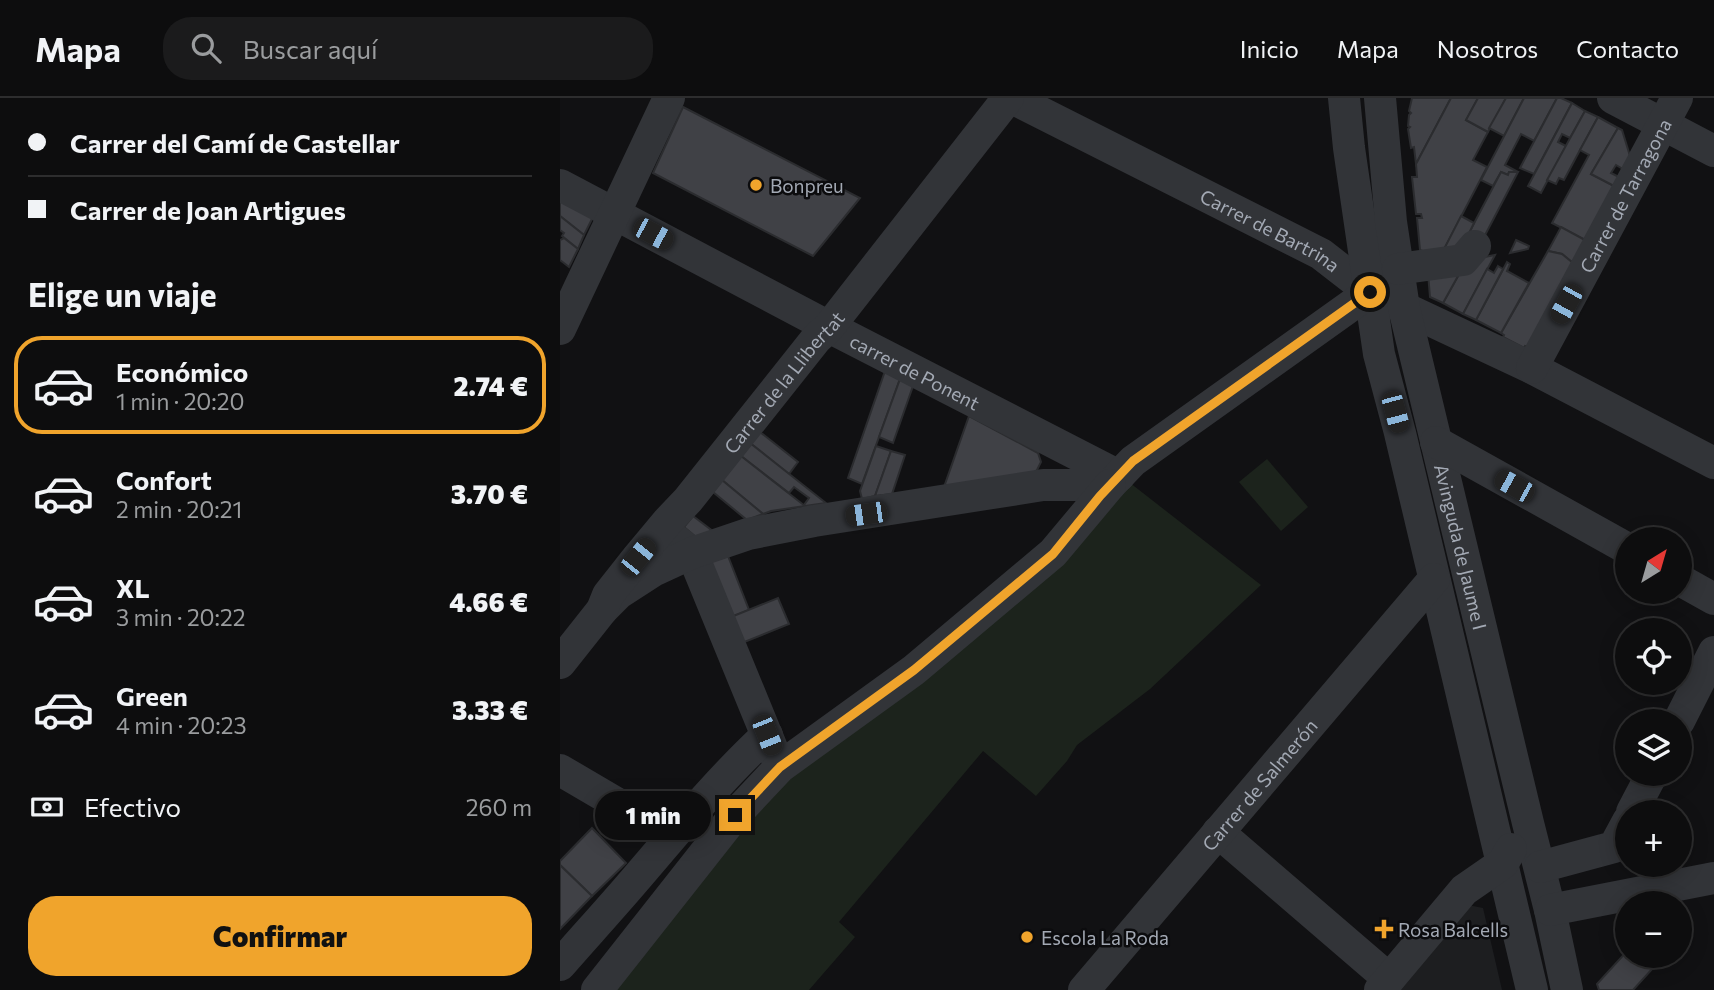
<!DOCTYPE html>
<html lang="es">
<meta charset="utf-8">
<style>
:root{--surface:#0d0d0e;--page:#1b1b1c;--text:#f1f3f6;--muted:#9a9c9e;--line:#2d2d2e;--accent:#f0a42c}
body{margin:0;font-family:Commissioner,sans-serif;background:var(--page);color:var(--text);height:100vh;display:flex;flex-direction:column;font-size:26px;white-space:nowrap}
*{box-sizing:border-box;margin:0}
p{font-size:23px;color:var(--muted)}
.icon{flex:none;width:38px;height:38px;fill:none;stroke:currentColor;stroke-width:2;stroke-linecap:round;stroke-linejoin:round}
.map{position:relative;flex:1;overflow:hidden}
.panel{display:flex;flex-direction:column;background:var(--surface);width:560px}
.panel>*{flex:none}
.guide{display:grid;align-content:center;height:154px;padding:0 28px;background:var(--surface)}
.needle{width:46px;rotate:37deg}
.fabs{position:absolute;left:1055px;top:429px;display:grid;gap:14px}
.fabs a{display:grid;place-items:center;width:77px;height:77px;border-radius:50%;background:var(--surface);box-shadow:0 4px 18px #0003,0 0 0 2px var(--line);font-size:35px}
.end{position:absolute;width:32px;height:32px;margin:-16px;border:9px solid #f0a42c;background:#111;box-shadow:0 0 0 4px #111}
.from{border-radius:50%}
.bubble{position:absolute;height:49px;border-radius:24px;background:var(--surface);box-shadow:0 4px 18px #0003,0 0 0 2px var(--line);font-size:23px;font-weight:800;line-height:49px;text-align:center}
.car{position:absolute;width:21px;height:42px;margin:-21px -10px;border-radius:9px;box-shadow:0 0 5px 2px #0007;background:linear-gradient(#222 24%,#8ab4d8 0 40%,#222 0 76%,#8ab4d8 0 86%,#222 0)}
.guide b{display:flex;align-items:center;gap:24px;height:66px;font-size:26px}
.guide b+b{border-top:2px solid var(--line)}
.guide i{width:18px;height:18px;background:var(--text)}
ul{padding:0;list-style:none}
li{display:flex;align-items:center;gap:21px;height:98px;margin:0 14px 10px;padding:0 14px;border:4px solid transparent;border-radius:28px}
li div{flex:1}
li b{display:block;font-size:26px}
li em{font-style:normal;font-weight:800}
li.selected{border-color:var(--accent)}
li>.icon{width:63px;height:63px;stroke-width:1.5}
h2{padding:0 28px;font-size:32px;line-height:84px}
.pay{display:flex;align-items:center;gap:18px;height:77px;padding:0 28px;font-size:26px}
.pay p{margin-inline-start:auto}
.button{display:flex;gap:14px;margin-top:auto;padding:14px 28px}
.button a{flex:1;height:80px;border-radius:28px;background:var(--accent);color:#111;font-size:28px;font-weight:800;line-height:80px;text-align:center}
header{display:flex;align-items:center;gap:42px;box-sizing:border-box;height:98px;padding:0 35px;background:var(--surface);border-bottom:2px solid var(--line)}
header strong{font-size:33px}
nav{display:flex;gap:38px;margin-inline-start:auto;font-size:24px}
.search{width:490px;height:63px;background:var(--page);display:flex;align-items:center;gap:18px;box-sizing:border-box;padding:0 24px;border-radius:28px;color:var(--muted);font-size:26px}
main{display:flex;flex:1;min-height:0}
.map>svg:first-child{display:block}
.built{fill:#1d1e20}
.green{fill:#1c231c}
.building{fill:#404146;stroke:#2b2c2f;stroke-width:2}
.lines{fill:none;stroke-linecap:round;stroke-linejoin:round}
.minor{stroke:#323438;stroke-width:32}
.route{stroke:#f0a42c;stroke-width:9}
.poi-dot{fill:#f0a42c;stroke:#0c0c0e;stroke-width:2.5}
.labels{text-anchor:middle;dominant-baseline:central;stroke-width:5;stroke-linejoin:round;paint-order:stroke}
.poi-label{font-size:19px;fill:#a3a9b4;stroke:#0c0c0e;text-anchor:start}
.street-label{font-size:19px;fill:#a3a9b4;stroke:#0c0c0e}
</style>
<header>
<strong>Mapa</strong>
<div class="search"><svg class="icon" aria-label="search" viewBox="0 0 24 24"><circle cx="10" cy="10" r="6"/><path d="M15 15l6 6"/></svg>Buscar aquí</div>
<nav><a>Inicio</a><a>Mapa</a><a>Nosotros</a><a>Contacto</a></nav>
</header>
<main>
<section class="panel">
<div class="guide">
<b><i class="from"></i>Carrer del Camí de Castellar</b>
<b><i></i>Carrer de Joan Artigues</b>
</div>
<h2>Elige un viaje</h2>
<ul>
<li class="selected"><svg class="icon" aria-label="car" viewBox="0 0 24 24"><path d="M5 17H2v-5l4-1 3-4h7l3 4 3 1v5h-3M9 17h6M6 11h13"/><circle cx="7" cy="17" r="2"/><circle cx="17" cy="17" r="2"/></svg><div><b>Económico</b><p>1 min · 20:20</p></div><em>2.74 €</em></li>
<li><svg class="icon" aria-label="car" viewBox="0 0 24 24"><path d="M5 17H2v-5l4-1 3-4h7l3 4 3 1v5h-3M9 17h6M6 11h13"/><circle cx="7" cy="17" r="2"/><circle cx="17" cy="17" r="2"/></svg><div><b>Confort</b><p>2 min · 20:21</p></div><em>3.70 €</em></li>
<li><svg class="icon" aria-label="car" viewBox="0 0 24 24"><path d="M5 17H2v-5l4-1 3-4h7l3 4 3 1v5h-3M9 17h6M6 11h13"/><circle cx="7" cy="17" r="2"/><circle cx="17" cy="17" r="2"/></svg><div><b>XL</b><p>3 min · 20:22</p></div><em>4.66 €</em></li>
<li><svg class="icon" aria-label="car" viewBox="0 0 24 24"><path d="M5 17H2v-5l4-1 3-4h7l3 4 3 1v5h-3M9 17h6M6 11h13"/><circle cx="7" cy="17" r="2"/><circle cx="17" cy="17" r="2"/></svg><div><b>Green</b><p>4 min · 20:23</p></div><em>3.33 €</em></li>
</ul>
<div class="pay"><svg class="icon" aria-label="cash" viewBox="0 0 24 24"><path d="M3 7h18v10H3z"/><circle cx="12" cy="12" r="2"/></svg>Efectivo<p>260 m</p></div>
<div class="button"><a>Confirmar</a></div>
</section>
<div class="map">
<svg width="1154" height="892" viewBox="0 0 1154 892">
<rect width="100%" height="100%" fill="#111113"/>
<polygon class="built" points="908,807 923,810 942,892 838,892"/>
<g class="green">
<polygon points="707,361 748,409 721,433 679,384"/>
<polygon points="565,381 701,487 590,591 517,647 507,663 476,698 423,653 279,824 295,839 249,892 46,892 181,723"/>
</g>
<g class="building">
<polygon points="852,0 891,0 856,66 854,49 851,50 848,31 850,29 848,28 849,17 851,15 849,13"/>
<polygon points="891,0 918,0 906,22 928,34 913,62 927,69 880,159 860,152 857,120 862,120 861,116 856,116 852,79 857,79 856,66"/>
<polygon points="918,0 946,0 928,34 906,22"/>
<polygon points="946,0 964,0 944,38 929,30"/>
<polygon points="964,0 997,0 974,43 961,36 945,67 958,74 949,74 948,77 941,74 933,88 921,82"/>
<polygon points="997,0 1001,0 1012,5 974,76 960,70"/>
<polygon points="1012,5 1025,13 1010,40 1002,36 998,44 1006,48 981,95 968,88"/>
<polygon points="123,9 300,100 253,158 93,75"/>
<polygon points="1025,13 1038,19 1020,52 1004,82 999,80 996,86 987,82"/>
<polygon points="1038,19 1058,30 1031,76 1054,88 1025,142 992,125 1029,57 1020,52"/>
<polygon points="1058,30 1062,32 1070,58 1063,71 1056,67 1051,75 1059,79 1054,88 1031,76"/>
<polygon points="941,74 948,77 949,74 958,74 923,141 910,133"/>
<polygon points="0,102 33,119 24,137 0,118"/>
<polygon points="0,118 24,137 18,151 2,138 4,135 0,132"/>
<polygon points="901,118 914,125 899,156 880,159"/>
<polygon points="1001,129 1025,142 1013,165 1002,156 988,153"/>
<polygon points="4,140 18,151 9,169 0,162 0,142"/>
<polygon points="956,142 969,148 968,151 950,155"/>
<polygon points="988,153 1002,156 1013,165 968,249 965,248 964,250 943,239 944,237 941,235"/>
<polygon points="935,157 903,216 883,205 903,169 914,161"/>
<polygon points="947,164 950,166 947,173 969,185 941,235 916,222"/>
<polygon points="938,168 943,171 916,222 903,216 927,171 934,175"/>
<polygon points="903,169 883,205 870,199 868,175"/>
<polygon points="325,273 340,281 302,386 288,380"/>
<polygon points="340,281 353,288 333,345 319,339"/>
<polygon points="409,318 478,355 481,364 477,372 473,375 384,389"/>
<polygon points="200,334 238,364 229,376 190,345"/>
<polygon points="190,345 266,405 245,408 244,407 249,400 234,389 229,395 181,358"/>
<polygon points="316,348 331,353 315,398 302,401 300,393"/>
<polygon points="331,353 345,357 332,396 315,398"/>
<polygon points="181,358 245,408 211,413 203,416 162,382"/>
<polygon points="162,382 203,416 187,422 153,394"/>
<polygon points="133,418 154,434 137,440 124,429"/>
<polygon points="168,458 189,512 171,519 150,464"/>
<polygon points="218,500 229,526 182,545 171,519"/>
<polygon points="32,730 66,765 32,798 0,767 0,763"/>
<polygon points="0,767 32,798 0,831"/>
<polygon points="1068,852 1068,858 1104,858 1073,892 1039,892 1037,886"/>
</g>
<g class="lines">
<g class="minor">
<path id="s1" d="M452,0l309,156 49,38 162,76 182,95"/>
<polyline points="784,0 789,50 819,256 840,335 972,892"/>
<path id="s2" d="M820,0l11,124 13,86 124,515 22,87 17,80"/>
<polyline points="1053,0 1154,53"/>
<path id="s3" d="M0,87l269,142 290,149"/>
<polyline points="838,171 903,162 915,148"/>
<polyline points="0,231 109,0"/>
<path id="s4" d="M972,270l145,-270"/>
<polyline points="876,344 1068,451"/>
<polyline points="117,443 132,455 214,655"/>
<polyline points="1120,482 1154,501"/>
<polyline points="42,512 59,495 93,473 132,455 188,436 254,423 483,387 550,387 573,363 810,194"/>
<path id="s5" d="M0,565l42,-53 6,-15 30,-38 30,-36 20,-21 128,-161 13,-12 179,-229"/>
<polyline points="1119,623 1154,554"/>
<polyline points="0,672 58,706 109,740"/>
<polyline points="1072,714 1092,676"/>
<polyline points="658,734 829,881"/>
<polyline points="980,769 1054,749 1068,723"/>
<polyline points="990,812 1154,780"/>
<path d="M0,867c20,-23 41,-46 61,-69 48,-55 92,-111 146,-161"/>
<polyline points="37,892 175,717 220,669 354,572 493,455 550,387"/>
<path id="s6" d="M524,892l350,-411"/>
<polyline points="820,892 904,792 943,765 951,751"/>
</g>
</g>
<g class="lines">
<polyline class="route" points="175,717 220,669 354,572 493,456 540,398 573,363 810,194"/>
</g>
<g class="poi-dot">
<circle cx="196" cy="87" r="7"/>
<path d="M820.5 820.5h7v7h7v7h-7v7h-7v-7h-7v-7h7z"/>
<circle cx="467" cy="839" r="7"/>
</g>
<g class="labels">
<g class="poi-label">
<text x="210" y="87">Bonpreu</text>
<text x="838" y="831">Rosa Balcells</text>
<text x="481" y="839">Escola La Roda</text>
</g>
<g class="street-label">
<text stroke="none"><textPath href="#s4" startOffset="196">Carrer de Tarragona</textPath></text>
<text stroke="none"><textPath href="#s1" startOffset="290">Carrer de Bartrina</textPath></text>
<text stroke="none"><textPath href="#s3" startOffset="401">carrer de Ponent</textPath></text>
<text stroke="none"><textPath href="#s5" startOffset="360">Carrer de la Llibertat</textPath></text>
<text stroke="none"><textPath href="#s2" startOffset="457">Avinguda de Jaume I</textPath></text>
<text stroke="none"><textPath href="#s6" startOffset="270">Carrer de Salmerón</textPath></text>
</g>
</g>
</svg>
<div class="fabs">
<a><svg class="needle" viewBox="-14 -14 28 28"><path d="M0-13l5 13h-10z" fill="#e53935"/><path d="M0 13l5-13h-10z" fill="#9a9c9e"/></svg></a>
<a><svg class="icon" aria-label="locate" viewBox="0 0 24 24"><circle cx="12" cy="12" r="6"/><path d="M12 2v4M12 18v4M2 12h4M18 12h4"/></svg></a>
<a><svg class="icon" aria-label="layers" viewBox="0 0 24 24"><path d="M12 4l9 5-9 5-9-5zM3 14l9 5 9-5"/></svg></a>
<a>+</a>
<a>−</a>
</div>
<i class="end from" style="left:810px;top:194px"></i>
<i class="end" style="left:175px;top:717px"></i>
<div class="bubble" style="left:35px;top:693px;width:116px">1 min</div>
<i class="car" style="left:93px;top:136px;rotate:118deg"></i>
<i class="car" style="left:1006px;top:206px;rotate:209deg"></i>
<i class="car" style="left:835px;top:314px;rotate:165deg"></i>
<i class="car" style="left:954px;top:388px;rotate:299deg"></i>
<i class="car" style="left:306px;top:416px;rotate:262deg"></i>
<i class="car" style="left:78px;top:459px;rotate:39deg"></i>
<i class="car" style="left:207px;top:637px;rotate:158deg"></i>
</div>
</main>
